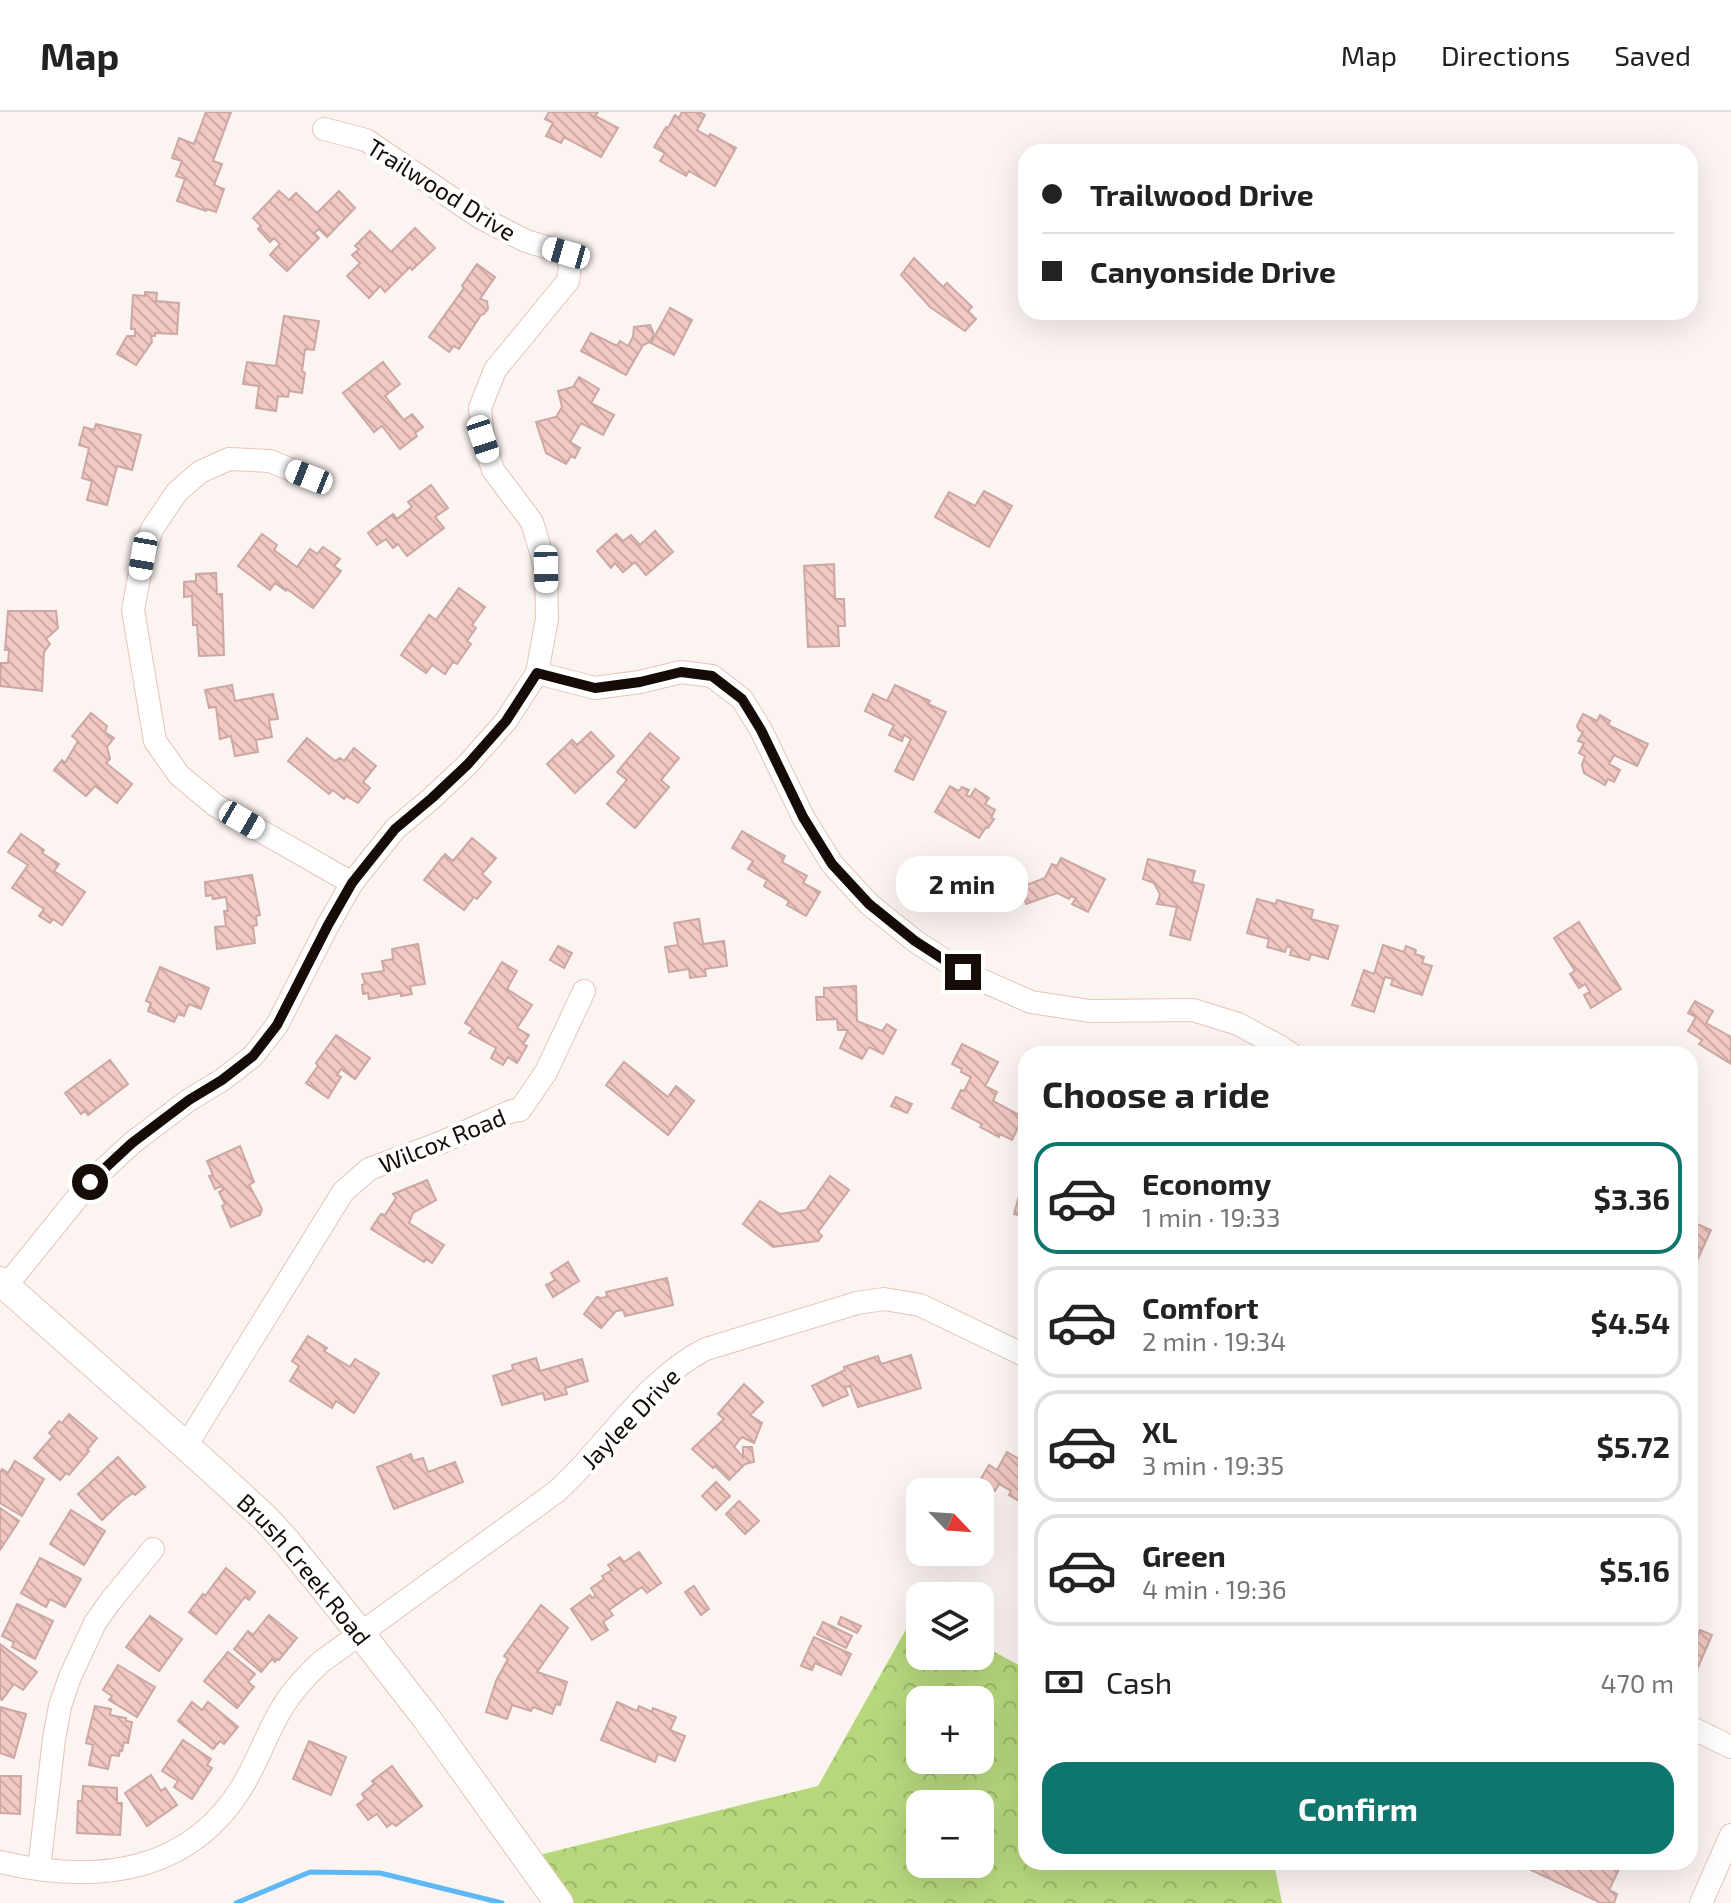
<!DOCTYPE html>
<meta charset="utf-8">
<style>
:root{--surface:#fff;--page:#f2f2f2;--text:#222;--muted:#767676;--line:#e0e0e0;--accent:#0f766e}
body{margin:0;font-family:"Exo 2",sans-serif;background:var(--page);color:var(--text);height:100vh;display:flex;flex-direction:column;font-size:30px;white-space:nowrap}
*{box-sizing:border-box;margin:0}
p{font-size:26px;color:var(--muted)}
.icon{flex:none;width:44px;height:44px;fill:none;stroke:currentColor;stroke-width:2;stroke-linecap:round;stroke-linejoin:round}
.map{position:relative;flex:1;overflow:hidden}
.side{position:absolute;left:1018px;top:934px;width:680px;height:824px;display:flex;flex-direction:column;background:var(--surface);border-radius:24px;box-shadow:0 8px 32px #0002}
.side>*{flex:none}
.hud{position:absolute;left:1018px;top:32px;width:680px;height:176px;border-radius:24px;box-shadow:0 8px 32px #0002;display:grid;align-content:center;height:176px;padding:0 24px;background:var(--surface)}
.needle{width:52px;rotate:115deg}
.fabs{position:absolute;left:906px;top:1366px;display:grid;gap:16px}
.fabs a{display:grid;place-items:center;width:88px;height:88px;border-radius:16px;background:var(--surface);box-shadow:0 8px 32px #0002;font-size:40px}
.end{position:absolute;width:36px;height:36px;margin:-18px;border:10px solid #150b07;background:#fff;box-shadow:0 0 0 4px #fff}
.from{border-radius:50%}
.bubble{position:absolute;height:56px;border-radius:24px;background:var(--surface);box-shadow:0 8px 32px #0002;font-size:26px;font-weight:700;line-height:56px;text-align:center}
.car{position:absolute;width:24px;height:48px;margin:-24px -12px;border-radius:10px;box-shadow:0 0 6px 2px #0007;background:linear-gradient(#fff 24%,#345 0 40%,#fff 0 76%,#345 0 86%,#fff 0)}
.hud b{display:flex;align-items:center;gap:28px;height:76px;font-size:30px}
.hud b+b{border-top:2px solid var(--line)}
.hud i{width:20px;height:20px;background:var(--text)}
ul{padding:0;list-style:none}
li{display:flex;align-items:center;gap:24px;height:112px;margin:0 16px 12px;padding:0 8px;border:4px solid var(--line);border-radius:24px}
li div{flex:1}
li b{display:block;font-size:30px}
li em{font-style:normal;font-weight:700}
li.active{border-color:var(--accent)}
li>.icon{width:72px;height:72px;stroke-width:1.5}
h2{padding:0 24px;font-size:36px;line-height:96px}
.pay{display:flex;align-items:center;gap:20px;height:88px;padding:0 24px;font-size:30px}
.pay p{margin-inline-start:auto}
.primary-button{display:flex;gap:16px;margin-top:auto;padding:16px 24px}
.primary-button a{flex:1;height:92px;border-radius:24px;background:var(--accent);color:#fff;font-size:32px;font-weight:700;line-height:92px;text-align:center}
header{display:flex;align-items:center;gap:48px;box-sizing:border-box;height:112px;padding:0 40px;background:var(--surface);border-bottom:2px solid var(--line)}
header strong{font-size:38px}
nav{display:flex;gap:44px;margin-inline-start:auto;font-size:28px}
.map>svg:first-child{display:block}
.park{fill:url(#park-crowns);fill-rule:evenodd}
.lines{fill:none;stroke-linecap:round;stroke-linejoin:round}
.stream{stroke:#5fb8f6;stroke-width:5}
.building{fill:url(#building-back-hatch);stroke:#cba8a4;stroke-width:2}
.minor-casing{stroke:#e5c5b8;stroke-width:24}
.tertiary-casing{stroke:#e5c5b8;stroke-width:30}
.minor{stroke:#fff;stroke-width:22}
.tertiary{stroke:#fff;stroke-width:28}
.route{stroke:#150b07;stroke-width:10}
.labels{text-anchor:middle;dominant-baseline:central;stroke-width:8;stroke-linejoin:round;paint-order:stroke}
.street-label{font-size:24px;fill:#150b07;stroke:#fff}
</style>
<header>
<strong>Map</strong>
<nav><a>Map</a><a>Directions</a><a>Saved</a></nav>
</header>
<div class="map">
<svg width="1731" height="1791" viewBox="0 0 1731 1791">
<defs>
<pattern id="park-crowns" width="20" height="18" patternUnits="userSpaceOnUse" patternTransform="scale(2)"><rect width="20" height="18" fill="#b7d77d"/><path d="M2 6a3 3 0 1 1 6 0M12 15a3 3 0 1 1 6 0" fill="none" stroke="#9cb76b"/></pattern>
<pattern id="building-back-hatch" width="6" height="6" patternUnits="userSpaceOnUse" patternTransform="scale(2)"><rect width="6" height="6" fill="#f2c8c2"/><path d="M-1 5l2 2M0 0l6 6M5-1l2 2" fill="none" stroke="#cfaaa5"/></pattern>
</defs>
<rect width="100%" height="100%" fill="#fbf4f1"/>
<path class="park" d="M918,1496l2,2v46h60v-12l46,25v193h252l-3,6 7,35h-708l-39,-47 283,-70zM920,1588h60v60h-60zM920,1692h60v60h-60z"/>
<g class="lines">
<polyline class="stream" points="236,1791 310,1760 380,1761 502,1791"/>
</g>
<g class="building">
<polygon points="206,0 231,0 213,49 222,52 214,73 224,77 216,100 207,97 206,99 177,89 185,67 176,64 182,49 172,46 179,26 194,32"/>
<polygon points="549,0 598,0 595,4 618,16 601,45 564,25 561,31 546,24 553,11 545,7"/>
<polygon points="682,0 699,0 705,3 697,18 709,25 710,22 736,36 715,74 689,59 686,64 660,49 665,41 654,35 666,15 668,16 675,3 679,6"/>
<polygon points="279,79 289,88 296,81 317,101 339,79 355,96 327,125 319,117 314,121 319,126 287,159 270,143 280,132 274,126 270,130 258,117 261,114 253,106"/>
<polygon points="415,116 435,136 412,158 410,155 385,180 380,174 369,186 347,164 360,151 352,143 359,137 355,134 370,119 391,140"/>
<polygon points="914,146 943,175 947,171 972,195 968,199 976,207 965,219 930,195 901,163"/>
<polygon points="477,152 495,165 480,187 487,189 488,197 484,202 481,203 459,237 454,234 449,240 429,225 464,176 462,174"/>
<polygon points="145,180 157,181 156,189 179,191 177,222 155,221 155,224 151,224 152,230 136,253 117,242 127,224 135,224 135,217 131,217 133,183 145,184"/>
<polygon points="670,196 692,208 674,243 651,231"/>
<polygon points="284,204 319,209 314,238 305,237 302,259 305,261 302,281 289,279 288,285 278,284 276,299 256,296 259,274 243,272 247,250 276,254"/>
<polygon points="650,213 654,222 650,230 643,233 626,263 581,239 591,221 617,234 620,229 628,234 633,225 634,215"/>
<polygon points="383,250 400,272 385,284 404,308 412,302 423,315 415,321 417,324 400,337 382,314 374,320 343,281"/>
<polygon points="579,265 599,277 591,291 614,303 603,323 581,311 570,330 580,336 575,346 571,344 566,352 546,341 536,310 556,305 562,295 558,279 573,275"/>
<polygon points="96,312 141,323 132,358 117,354 107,393 87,388 92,369 82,366 89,336 79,333 84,315 94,318"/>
<polygon points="431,373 448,396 435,405 444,416 407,444 398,432 393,436 386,427 377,433 368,421 393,402 397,407 412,395 408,390"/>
<polygon points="984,379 1012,394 989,435 935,405 949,380 975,394"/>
<polygon points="655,419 673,440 646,463 635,450 623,460 615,451 611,456 597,439 616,422 623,429 631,423 640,433"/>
<polygon points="262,422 277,433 274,438 297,455 310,437 317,442 323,435 340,447 334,454 341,459 313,496 287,477 286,479 275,471 270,478 238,454"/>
<polygon points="834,452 835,487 844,487 845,514 838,514 839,534 808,535 804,454"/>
<polygon points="216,461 217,482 222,482 224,543 199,544 197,513 193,513 192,484 184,485 184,470 196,469 196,462"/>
<polygon points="459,476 485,495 472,513 476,516 467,529 471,532 457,552 453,550 445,562 432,553 426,561 401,543 429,503 436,508"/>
<polygon points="8,499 56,499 58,516 46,527 50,532 44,540 42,579 0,574 1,551 8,551 9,538 5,538"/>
<polygon points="232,573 235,589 273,582 278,607 269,608 272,625 256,628 258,640 235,644 231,624 220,627 216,595 209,596 205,578"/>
<polygon points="895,573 930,589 928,592 946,600 913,668 895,659 911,627 904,623 902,629 889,623 894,613 865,599 873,582 887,589"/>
<polygon points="91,601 107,614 105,620 114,626 107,635 110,647 106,651 132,672 117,691 95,674 86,684 54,658 62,648 65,651 78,629 72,624"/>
<polygon points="1583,602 1597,609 1600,603 1610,609 1608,613 1648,632 1637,654 1614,643 1609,652 1620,658 1614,670 1608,667 1605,673 1584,661 1582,653 1585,644 1579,641 1584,631 1578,629 1583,620 1579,618 1577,614"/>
<polygon points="591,620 614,644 575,681 547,652 572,628 577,633"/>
<polygon points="650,621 679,646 661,668 669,675 635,716 607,692 627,668 617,660"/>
<polygon points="307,626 335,649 340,646 344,649 354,636 376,654 363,670 370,676 358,691 346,684 344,687 333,678 329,682 288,649"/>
<polygon points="950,674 959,679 962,675 969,678 966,683 970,685 975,677 989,686 985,692 995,698 991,706 994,707 988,716 986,715 979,726 935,700"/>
<polygon points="742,719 785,744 782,750 807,764 803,771 820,780 806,804 787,793 789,789 764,774 767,768 748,757 753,749 732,736"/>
<polygon points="21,722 44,738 42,741 59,752 54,759 85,780 62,813 53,807 50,811 39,804 44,797 12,776 28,753 8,740"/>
<polygon points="472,726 496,746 482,762 491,770 477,787 474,785 464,798 424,768 445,742 453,749"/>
<polygon points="1061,746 1105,767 1088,800 1072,792 1076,786 1071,784 1069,787 1057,781 1026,792 1021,775 1045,766 1052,752 1057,754"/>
<polygon points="1148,747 1195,759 1192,770 1204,773 1190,828 1170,823 1177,795 1157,792 1160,782 1154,771 1143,767"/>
<polygon points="252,763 260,803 256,804 257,813 253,814 255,831 217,837 215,815 226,814 224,799 228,799 226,785 213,787 212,783 206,784 205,770"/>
<polygon points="1257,787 1276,792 1277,788 1313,798 1311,807 1338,814 1328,847 1311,842 1309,848 1290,843 1292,836 1287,834 1285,840 1267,835 1269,827 1247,821"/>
<polygon points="699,807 703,832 724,829 727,854 705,857 706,864 690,866 689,857 669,860 665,835 678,833 674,811"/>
<polygon points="1579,810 1621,877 1591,896 1584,883 1590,880 1585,872 1579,876 1570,862 1575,859 1554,826"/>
<polygon points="418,832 425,872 410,874 412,882 401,884 401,881 369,887 368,881 363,882 362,873 365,872 362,862 384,859 382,849 393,847 392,837"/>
<polygon points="1383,833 1404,840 1406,834 1416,838 1415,842 1424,845 1422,851 1432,854 1422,883 1391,873 1393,867 1385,865 1374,900 1352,893 1364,858 1374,862"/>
<polygon points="558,834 572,841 564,856 550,848"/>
<polygon points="502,850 517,859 507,877 532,893 517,916 529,923 523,932 527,934 517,951 508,945 503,953 491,946 496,936 469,921 473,916 465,911"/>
<polygon points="160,855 209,876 201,897 189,892 184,904 178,902 174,910 148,899 151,891 146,889"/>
<polygon points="856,874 857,909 882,919 887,912 896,918 883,942 869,935 862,947 840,936 848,918 838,918 837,907 817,908 816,885 824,885 824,876"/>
<polygon points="1695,889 1713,899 1706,911 1731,925 1731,952 1699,932 1702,928 1688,919 1696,905 1688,901"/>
<polygon points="336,923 370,946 355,967 341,957 337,963 341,965 328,986 306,971 318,954 316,951"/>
<polygon points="962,932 998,950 985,974 997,980 993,989 1023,1005 1012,1028 1000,1022 999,1025 980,1015 982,1012 952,996 961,978 964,979 971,965 961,960 962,957 952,952"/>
<polygon points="110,948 128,972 88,1003 85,999 81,1002 65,981"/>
<polygon points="624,950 668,985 676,974 694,989 668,1023 606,973"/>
<polygon points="896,985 912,992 907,1001 891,994"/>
<polygon points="240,1034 254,1070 249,1073 262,1097 260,1103 231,1115 222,1094 225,1092 219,1080 223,1078 222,1074 215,1077 209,1064 213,1063 207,1049"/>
<polygon points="830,1064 849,1078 818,1120 822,1124 818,1129 773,1135 743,1112 760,1089 780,1102 806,1098"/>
<polygon points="427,1068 436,1088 413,1101 409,1111 444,1133 432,1151 426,1147 424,1150 371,1117 381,1102 385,1103 396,1086 393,1082"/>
<polygon points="1019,1084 1026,1086 1026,1105 1014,1102"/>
<polygon points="1690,1109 1711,1118 1690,1164"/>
<polygon points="568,1150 579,1169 553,1185 546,1173 555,1168 551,1161"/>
<polygon points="667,1166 673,1193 625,1204 623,1198 616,1199 601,1216 584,1202 597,1185 600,1186 607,1185 606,1180"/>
<polygon points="308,1224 327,1236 324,1239 350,1255 355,1247 379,1261 354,1301 336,1289 332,1296 290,1269 299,1254 292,1249"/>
<polygon points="911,1243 921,1276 858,1295 850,1274 845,1275 848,1283 823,1294 812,1274 845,1258 844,1255 878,1244 881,1252"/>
<polygon points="536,1246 540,1259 582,1247 588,1269 565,1276 567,1282 545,1288 543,1281 502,1293 493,1264 513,1258 512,1253"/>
<polygon points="744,1272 763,1290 750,1303 762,1311 754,1331 742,1325 734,1335 743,1345 743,1335 752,1335 754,1350 745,1352 729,1368 715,1354 713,1356 692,1337 724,1307 718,1302"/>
<polygon points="69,1302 97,1326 87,1338 89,1339 69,1363 66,1361 60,1368 34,1346 53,1324 49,1321 59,1309 62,1311"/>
<polygon points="1007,1340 1026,1351 1026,1393 1009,1383 1011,1379 999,1372 995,1379 979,1370 989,1353 997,1358"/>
<polygon points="411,1342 413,1349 423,1346 428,1360 455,1350 463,1370 394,1397 377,1355"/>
<polygon points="118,1345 145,1375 135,1383 133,1381 123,1388 102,1408 78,1382"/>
<polygon points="15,1349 44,1367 22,1404 0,1391 0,1361 2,1357 8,1361"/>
<polygon points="716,1370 730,1384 716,1398 702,1384"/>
<polygon points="739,1389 759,1409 745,1422 726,1402"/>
<polygon points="0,1396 19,1409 0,1438"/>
<polygon points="71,1398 105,1419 84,1453 50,1432"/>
<polygon points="639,1440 661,1471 647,1481 642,1475 609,1498 613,1503 603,1510 608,1518 592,1528 571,1497 590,1483 592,1486 596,1484 591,1476 604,1467 602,1464 612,1458 608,1453 620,1445 624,1450"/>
<polygon points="40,1446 81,1467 65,1495 50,1487 46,1495 21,1481"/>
<polygon points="226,1456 255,1480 249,1488 245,1485 216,1522 189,1500 203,1482 205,1484"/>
<polygon points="694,1474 709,1497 701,1503 685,1480"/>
<polygon points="17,1492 53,1509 35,1547 12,1535 14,1530 2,1524"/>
<polygon points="541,1493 568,1516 537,1560 567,1570 560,1593 556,1592 552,1602 533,1595 531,1599 512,1593 507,1607 486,1600 496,1569 508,1547 504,1544"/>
<polygon points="269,1503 297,1526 279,1548 277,1547 275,1550 272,1547 261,1560 234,1537 248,1519 253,1523"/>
<polygon points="150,1504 182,1527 159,1559 126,1535"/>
<polygon points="841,1505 861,1514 857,1521 838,1512"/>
<polygon points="823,1510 852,1524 846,1536 817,1522"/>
<polygon points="1700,1518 1712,1523 1696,1560 1690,1557 1690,1525 1696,1527"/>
<polygon points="814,1525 851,1542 841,1563 815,1551 812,1558 801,1554"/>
<polygon points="0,1532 37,1560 23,1578 14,1572 2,1588 0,1587"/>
<polygon points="228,1540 255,1562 248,1570 254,1575 237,1596 204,1569"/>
<polygon points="118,1553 155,1575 137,1605 109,1588 112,1584 103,1578"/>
<polygon points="192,1590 202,1598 208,1590 238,1615 224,1632 220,1629 213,1637 178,1609"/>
<polygon points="617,1590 637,1599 639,1594 652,1600 653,1596 676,1605 670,1618 685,1624 675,1649 658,1642 655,1650 601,1628"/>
<polygon points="95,1594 111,1597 110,1603 126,1606 126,1609 132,1610 128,1631 124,1630 122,1639 120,1638 119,1644 111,1643 108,1657 89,1653 93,1633 86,1631"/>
<polygon points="0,1595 26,1602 14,1646 0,1641"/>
<polygon points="183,1628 211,1647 207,1653 212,1656 192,1687 174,1675 178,1669 162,1659"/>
<polygon points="309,1629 346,1645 331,1683 293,1667"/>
<polygon points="392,1654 422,1694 396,1714 392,1711 387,1715 377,1702 368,1708 357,1693 365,1687 362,1682 374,1672 372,1669"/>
<polygon points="151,1663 161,1679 165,1676 177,1693 147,1714 125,1681"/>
<polygon points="0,1664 21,1664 20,1702 0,1701"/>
<polygon points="83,1674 117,1676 117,1691 122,1691 120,1723 77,1721 78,1689 82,1689"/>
<polygon points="1535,1750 1566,1750 1575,1754 1577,1750 1613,1750 1620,1755 1609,1778 1617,1782 1614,1791 1601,1791 1531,1758"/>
</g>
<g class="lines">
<g class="minor-casing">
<g id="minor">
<polyline points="309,365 270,349 229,347 200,360 177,380 152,417 143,444 133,498 155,629 179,663 215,693 352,771"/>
<polyline points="537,561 595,576 640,570 681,560 712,564 742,587 761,618 803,705 832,752 869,792 915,829 963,860 1031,890 1090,899 1193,898 1238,912 1279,934 1291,942"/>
<polyline points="6,1174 90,1070 132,1031 189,988 222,968 253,944 277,913 328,813 352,771 395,717 432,686 468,652 506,609 537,561 547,507 546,457 532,410 493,358 483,327 480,296 495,258 568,169 570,154 566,141 526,129 481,106 366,28 324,17"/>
<polyline points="186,1334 343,1080 369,1057 440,1031 512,999 520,998 546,960 584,879"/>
<polyline points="1690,1615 1731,1635"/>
<path d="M0,1750c97,23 193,12 246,-82 13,-23 22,-49 36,-72 10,-17 24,-32 39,-46l235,-170c52,-46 87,-111 150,-143l151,-46 27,-4 36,6 106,51"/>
<polyline points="39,1757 54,1627 60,1594 70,1565 95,1511 109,1491 153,1437"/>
<polyline points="1701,1791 1731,1723"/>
</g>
</g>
<g class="tertiary-casing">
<g id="tertiary">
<path id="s1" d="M0,1169l186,165 78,71 22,24 74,92 67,86 132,184"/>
</g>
</g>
<use href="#minor" class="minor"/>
<use href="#tertiary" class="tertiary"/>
</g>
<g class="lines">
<polyline class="route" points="90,1070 132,1031 189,988 222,968 253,944 277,913 328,813 352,771 395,717 432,686 468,652 506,609 537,561 595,576 640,570 681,560 712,564 742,587 761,618 803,705 832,752 869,792 915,829 963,860"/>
</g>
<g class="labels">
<g class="street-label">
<text transform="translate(442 77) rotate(32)">Trailwood Drive</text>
<text transform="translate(442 1028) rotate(-22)">Wilcox Road</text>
<text transform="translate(630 1306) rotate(-46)">Jaylee Drive</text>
<text stroke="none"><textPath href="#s1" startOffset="420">Brush Creek Road</textPath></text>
</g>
</g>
</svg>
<div class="fabs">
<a><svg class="needle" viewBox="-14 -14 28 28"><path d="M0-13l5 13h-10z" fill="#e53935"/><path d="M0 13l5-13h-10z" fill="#767676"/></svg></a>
<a><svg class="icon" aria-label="layers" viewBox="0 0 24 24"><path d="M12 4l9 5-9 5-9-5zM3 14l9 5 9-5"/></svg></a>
<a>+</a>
<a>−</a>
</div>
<i class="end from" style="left:90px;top:1070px"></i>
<i class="end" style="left:963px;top:860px"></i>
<div class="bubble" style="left:896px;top:744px;width:132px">2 min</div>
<i class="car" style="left:566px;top:141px;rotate:286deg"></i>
<i class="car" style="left:483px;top:327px;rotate:162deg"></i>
<i class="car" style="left:309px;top:365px;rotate:292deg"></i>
<i class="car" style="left:143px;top:444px;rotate:190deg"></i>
<i class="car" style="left:546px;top:457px;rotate:179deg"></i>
<i class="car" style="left:242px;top:708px;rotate:120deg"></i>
<div class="hud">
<b><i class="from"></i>Trailwood Drive</b>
<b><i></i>Canyonside Drive</b>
</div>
<section class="side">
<h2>Choose a ride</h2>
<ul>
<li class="active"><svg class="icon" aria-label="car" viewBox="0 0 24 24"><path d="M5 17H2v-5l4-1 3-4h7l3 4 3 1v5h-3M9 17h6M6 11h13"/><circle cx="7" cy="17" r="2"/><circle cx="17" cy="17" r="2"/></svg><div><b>Economy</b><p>1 min · 19:33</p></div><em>$3.36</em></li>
<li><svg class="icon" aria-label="car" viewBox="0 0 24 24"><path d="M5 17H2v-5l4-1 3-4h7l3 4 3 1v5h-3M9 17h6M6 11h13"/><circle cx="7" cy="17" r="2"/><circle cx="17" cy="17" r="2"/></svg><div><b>Comfort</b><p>2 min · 19:34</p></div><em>$4.54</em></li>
<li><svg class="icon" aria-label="car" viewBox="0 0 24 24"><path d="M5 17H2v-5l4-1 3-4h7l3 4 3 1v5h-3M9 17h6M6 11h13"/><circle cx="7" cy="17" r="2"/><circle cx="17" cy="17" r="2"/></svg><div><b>XL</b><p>3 min · 19:35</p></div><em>$5.72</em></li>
<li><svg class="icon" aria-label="car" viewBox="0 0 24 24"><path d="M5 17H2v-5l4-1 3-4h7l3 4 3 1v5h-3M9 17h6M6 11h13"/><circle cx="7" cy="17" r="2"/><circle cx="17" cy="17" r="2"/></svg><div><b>Green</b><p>4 min · 19:36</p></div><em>$5.16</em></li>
</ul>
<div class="pay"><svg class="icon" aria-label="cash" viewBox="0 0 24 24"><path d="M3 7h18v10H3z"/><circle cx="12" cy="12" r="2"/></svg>Cash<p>470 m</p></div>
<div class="primary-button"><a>Confirm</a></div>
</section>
</div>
